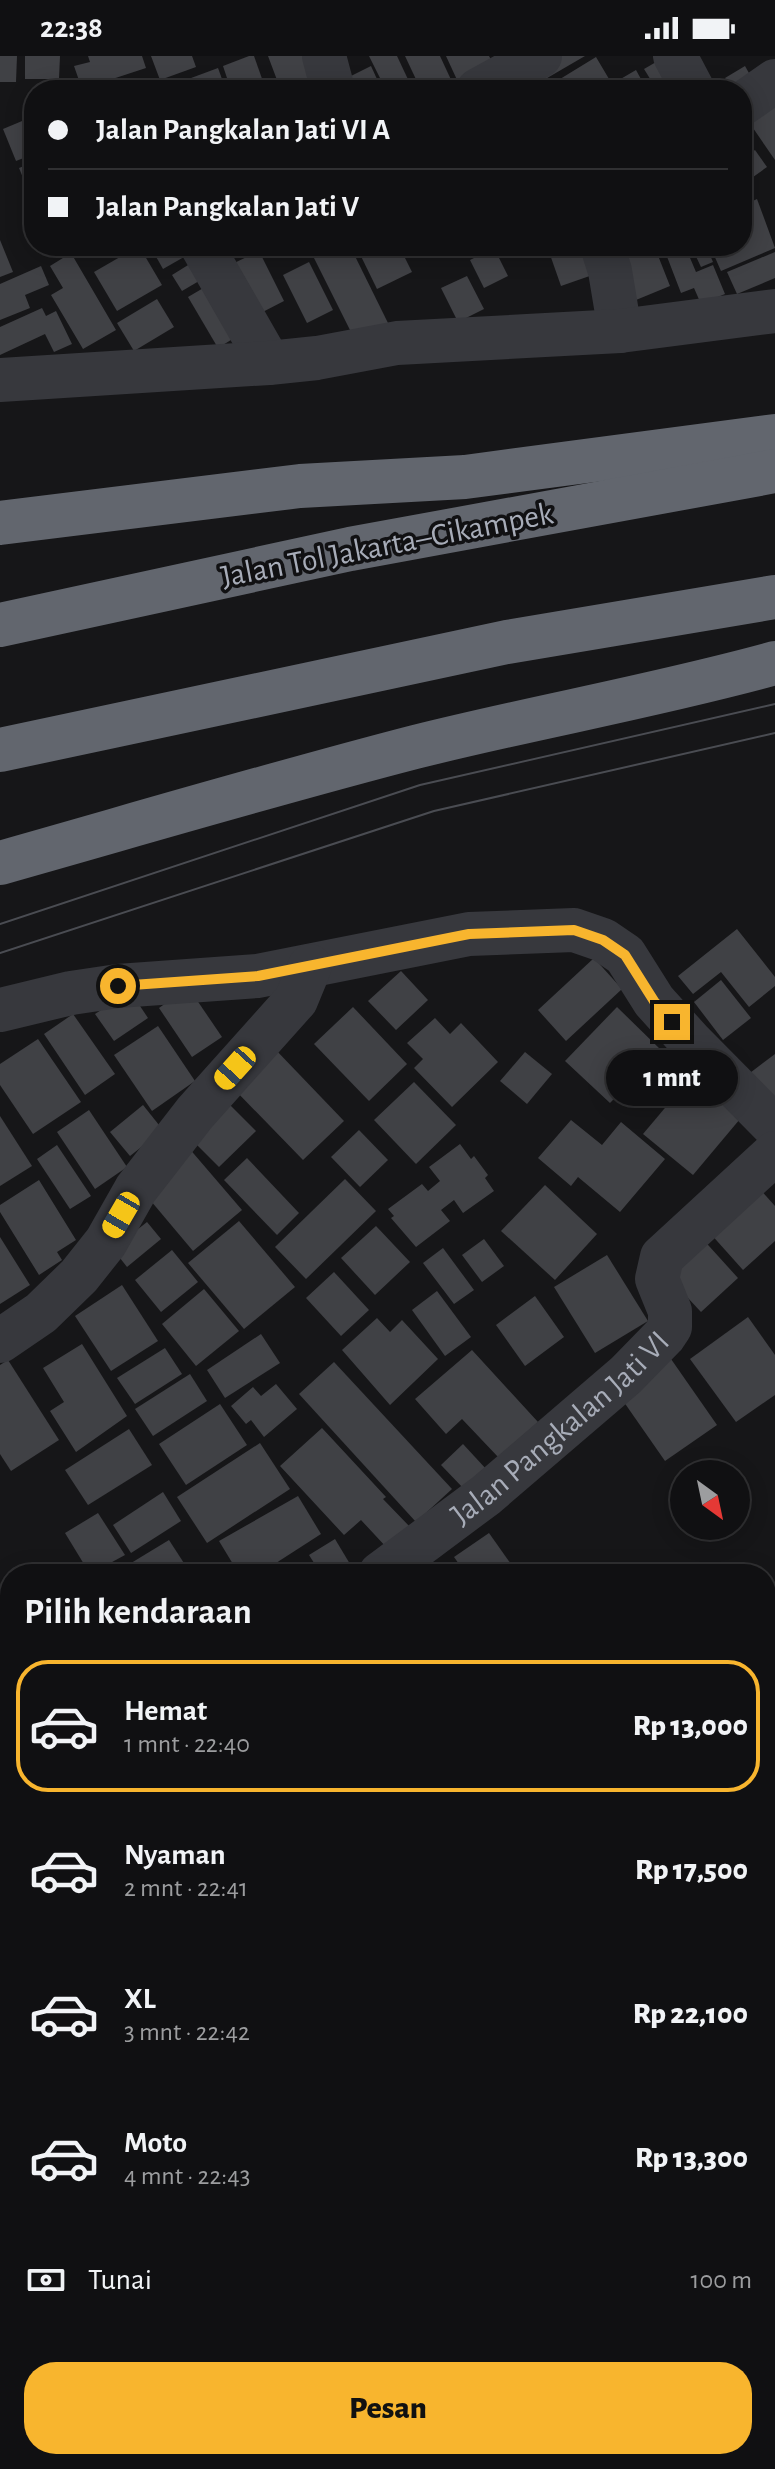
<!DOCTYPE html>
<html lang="id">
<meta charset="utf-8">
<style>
:root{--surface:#101012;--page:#1e1e20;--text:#f1f3f6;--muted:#9c9d9f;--line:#303032;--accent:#f8b52e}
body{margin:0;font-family:"Alegreya Sans",sans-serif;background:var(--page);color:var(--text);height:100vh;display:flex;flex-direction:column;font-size:30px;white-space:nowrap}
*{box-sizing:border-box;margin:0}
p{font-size:26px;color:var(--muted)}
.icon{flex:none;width:44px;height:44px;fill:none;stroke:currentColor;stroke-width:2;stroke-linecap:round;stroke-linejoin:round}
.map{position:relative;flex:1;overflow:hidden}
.details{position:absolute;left:0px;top:1508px;width:776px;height:906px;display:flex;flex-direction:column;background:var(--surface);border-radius:32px 32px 0 0;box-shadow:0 4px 20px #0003,0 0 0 2px var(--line)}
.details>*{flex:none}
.banner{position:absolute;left:24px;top:24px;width:728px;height:176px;border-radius:32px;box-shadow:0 4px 20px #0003,0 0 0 2px var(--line);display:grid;align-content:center;height:176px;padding:0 24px;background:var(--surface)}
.needle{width:52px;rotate:147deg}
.buttons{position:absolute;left:670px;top:1404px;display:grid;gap:16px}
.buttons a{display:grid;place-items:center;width:80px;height:80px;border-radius:50%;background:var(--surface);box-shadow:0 4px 20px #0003,0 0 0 2px var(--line);font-size:40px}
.end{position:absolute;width:36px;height:36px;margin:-18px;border:10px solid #f8b52e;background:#111;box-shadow:0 0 0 4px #111}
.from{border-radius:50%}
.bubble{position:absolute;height:56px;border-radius:28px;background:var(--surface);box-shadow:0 4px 20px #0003,0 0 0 2px var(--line);font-size:26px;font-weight:800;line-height:56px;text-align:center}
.car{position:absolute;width:24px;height:48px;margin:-24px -12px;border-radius:10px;box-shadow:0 0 6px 2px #0007;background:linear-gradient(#f5c518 24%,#345 0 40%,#f5c518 0 76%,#345 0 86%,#f5c518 0)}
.banner b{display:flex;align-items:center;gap:28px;height:76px;font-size:30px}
.banner b+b{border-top:2px solid var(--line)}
.banner i{width:20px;height:20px;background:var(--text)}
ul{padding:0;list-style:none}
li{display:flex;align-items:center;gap:24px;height:132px;margin:0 16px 12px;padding:0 8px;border:4px solid transparent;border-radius:32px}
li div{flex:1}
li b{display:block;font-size:30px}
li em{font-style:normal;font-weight:800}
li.on{border-color:var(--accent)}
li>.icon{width:72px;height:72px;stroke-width:1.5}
h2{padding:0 24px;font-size:36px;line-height:96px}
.pay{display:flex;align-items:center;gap:20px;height:88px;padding:0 24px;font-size:30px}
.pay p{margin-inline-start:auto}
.cta{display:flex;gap:16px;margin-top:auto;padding:16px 24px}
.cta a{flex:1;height:92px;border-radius:32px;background:var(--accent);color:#111;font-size:32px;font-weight:800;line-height:92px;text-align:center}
.status{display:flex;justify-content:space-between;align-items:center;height:56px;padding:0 40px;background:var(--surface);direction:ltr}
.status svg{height:22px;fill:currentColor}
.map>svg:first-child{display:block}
.building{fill:#404145}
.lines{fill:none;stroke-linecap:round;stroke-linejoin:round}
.street{stroke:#37383d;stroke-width:44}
.highway{stroke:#62666e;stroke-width:44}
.tram{stroke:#4a4c52;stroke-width:2}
.route{stroke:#f8b52e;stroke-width:10}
.labels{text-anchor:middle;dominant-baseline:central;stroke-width:7;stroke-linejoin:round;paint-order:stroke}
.street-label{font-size:32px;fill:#a7acb8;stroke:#111113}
</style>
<div class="status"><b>22:38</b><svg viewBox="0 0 49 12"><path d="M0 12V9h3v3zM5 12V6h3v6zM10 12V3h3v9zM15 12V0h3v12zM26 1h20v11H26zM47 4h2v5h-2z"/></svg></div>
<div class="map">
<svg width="775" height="2413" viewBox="0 0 775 2413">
<rect width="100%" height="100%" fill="#161618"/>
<g class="building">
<polygon points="0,0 17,0 16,26 0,26"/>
<polygon points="25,0 60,0 59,23 25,23"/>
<polygon points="88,0 142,0 146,12 82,33 74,10 90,6"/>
<polygon points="151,0 192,0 196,11 160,24"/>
<polygon points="249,0 254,0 266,34 231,34 223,10"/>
<polygon points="268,0 322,0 327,15 280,32"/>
<polygon points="369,0 397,0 413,34 386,34"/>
<polygon points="405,0 440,0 453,28 440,34 421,34"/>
<polygon points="446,0 489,0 494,9 458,26"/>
<polygon points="556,0 585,0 542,25 535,13"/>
<polygon points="596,1 612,28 636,14 647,34 549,34 547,31"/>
<polygon points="663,2 682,34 657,34 644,13"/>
<polygon points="371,10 382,34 335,34 333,29"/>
<polygon points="745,10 754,26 733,34 725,22"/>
<polygon points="218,12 226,34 186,34 183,25"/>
<polygon points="137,23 141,34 105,34 104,33"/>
<polygon points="775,37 775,104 744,59"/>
<polygon points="34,60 34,98 16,105 3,73"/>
<polygon points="755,94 767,111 742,129 742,103"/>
<polygon points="34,106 34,138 30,139 19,112"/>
<polygon points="34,143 34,183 33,183 24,146"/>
<polygon points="757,143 775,192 721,215 710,190 742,190 742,150"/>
<polygon points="0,184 13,216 0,221"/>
<polygon points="139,190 162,229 117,255 94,216"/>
<polygon points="150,190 196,190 198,193 163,213"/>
<polygon points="337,190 350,190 388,267 355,284 314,202"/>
<polygon points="356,190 399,190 412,216 377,233"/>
<polygon points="547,190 596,190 604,215 561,230"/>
<polygon points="614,190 660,190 662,194 657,197 670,230 636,244"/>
<polygon points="685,190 696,216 713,209 725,238 701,248 694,232 681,237 666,198"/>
<polygon points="691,190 706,190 713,206 701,211"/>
<polygon points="494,192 508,220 484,232 470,204"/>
<polygon points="259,195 284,245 251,262 226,211"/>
<polygon points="775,196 775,222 737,238 727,216"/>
<polygon points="71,197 116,274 83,293 51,239 63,232 50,210"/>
<polygon points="201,201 211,218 182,235 172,219"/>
<polygon points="309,206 333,254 307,267 283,219"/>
<polygon points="41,210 49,229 25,239 30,252 0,264 0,228"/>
<polygon points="467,220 484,253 458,266 441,232"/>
<polygon points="217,224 247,274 218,292 188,241"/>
<polygon points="157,243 174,271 134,295 117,267"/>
<polygon points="42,252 46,260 56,255 72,288 54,296 45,278 0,299 0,271"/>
<polygon points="737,873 775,921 775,930 749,951 721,916 693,938 678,920"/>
<polygon points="594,902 622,933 566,985 538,954"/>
<polygon points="401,915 428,944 396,974 368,945"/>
<polygon points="721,924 751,962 723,984 694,946"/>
<polygon points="188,931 222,981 192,1001 159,952"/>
<polygon points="130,935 148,962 114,985 95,958"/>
<polygon points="353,951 407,1008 369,1045 314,988"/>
<polygon points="617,951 661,994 610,1047 565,1005"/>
<polygon points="73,958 115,1018 85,1039 44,978"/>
<polygon points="435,962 450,978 461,967 498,1006 452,1051 414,1012 423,1003 407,987"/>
<polygon points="158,970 195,1025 152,1055 114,999"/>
<polygon points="38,983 81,1046 33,1078 0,1029 0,1008"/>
<polygon points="274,992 344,1065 303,1104 233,1032"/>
<polygon points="525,996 552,1018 527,1048 500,1025"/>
<polygon points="775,998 775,1066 742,1023"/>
<polygon points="691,1021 740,1063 693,1119 643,1078"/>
<polygon points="414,1026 456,1069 416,1108 374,1064"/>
<polygon points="226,1045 256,1075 219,1111 189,1081"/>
<polygon points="143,1049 163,1074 130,1100 110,1076"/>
<polygon points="89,1054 127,1111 95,1133 57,1076"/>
<polygon points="0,1060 32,1110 0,1130"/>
<polygon points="571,1064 602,1089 621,1066 665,1103 620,1156 578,1121 571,1130 538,1102"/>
<polygon points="359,1074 388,1104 360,1131 331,1101"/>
<polygon points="460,1088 471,1103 474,1100 488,1119 485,1122 494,1135 463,1157 454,1144 441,1154 450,1165 416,1191 391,1162 394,1160 388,1153 422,1128 428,1135 440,1125 429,1111"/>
<polygon points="57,1089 91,1140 70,1153 37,1103"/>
<polygon points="188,1091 242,1154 193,1195 140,1132"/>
<polygon points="247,1102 299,1157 277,1179 224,1124"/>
<polygon points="345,1123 376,1155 306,1223 275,1191"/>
<polygon points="39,1124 76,1184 57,1196 62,1204 39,1219 0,1156 0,1149"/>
<polygon points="545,1129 597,1178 555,1224 501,1175"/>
<polygon points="758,1131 775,1150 775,1185 743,1214 709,1176"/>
<polygon points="239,1165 295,1231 244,1273 188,1207"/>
<polygon points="147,1166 161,1183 127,1211 113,1193"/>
<polygon points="376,1170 410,1206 375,1239 341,1202"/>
<polygon points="699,1179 738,1222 701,1256 661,1213"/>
<polygon points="0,1181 30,1229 0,1248"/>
<polygon points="484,1183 504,1210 482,1226 462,1199"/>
<polygon points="443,1192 474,1234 454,1248 423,1207"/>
<polygon points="172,1194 198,1226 161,1256 135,1224"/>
<polygon points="607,1199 648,1265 595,1297 554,1231"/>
<polygon points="334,1216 369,1254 341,1280 306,1242"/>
<polygon points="122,1229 158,1285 111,1315 75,1260"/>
<polygon points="204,1233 239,1275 196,1310 162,1268"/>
<polygon points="437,1235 471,1281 445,1300 412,1254"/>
<polygon points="535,1240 564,1281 525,1310 496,1269"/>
<polygon points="748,1261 775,1299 775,1339 736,1366 690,1303"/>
<polygon points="377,1262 390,1276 402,1264 438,1303 390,1349 342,1294"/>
<polygon points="261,1278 280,1307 225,1342 207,1314"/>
<polygon points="82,1288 127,1360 76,1396 50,1355 64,1346 43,1312"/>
<polygon points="165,1292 182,1318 135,1348 117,1322"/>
<polygon points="472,1294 538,1366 499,1402 462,1363 446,1378 415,1343"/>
<polygon points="671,1303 717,1369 665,1405 619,1339"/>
<polygon points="8,1304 59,1384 11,1415 0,1398 0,1309"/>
<polygon points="334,1306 452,1433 416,1466 299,1338"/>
<polygon points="190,1318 207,1345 153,1380 135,1353"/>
<polygon points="276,1328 297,1353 264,1381 251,1364 246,1368 231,1350 253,1331 261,1340"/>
<polygon points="220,1348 247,1389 186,1429 159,1388"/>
<polygon points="322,1372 386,1441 383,1443 411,1472 388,1493 361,1464 344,1479 280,1410"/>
<polygon points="129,1373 152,1409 88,1449 65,1414"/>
<polygon points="260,1387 290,1433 207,1487 177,1441"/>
<polygon points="463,1388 487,1414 465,1434 441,1409"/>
<polygon points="163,1436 181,1465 131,1497 113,1469"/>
<polygon points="298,1440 321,1478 259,1518 239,1518 219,1485"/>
<polygon points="98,1457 125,1499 90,1518 65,1477"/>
<polygon points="489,1477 518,1518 466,1518 454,1501"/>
<polygon points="335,1483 356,1518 321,1518 309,1499"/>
<polygon points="169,1484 191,1518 113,1518"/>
<polygon points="766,1558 775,1573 775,1582 766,1587"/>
<polygon points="775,1596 775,1640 766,1646 766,1602"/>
<polygon points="775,1648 775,1727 770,1730 766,1724 766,1653"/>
<polygon points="0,1735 10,1751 10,1776 0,1782"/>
<polygon points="10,1788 10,1845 0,1829 0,1794"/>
<polygon points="766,1842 775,1855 775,1867 766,1874"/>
<polygon points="0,1864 10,1880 10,1903 0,1909"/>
<polygon points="766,1883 775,1896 775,1939 766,1945"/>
<polygon points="766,1958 775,1972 775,2056 766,2042"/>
<polygon points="7,2031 10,2036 10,2060 0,2066 0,2035"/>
<polygon points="10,2069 10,2132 1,2137 0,2075"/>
<polygon points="10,2186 10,2228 0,2216 0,2194"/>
<polygon points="775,2246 775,2303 766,2294 766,2252"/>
<polygon points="10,2340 10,2373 0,2381 0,2348"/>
<polygon points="12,2404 49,2404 37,2413 19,2413"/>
<polygon points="59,2404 89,2404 96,2413 63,2413 57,2406"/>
<polygon points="121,2404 132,2404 138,2413 109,2413"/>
<polygon points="191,2404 239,2404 230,2413 200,2413"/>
<polygon points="334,2404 365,2404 371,2413 321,2413"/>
<polygon points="406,2404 479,2404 481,2408 473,2413 401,2413 398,2409"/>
<polygon points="623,2404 661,2404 667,2413 628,2413"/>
</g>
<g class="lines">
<g class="street">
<polyline points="324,0 333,34"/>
<polyline points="675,0 693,34"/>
<polyline points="478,34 540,0"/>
<polyline points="742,48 775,25"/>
<polyline points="202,190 269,307"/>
<polyline points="602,190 610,215 620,275"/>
<polyline points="0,324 269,307 317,302 397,287 620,275 775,255"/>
<polyline points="0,954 71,937 118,930 258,920 469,878 574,874 603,884 625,899 654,945 691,986 775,1071"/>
<polyline points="0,1285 41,1257 79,1220 106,1186 136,1133 195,1057 296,944 310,910"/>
<path id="s1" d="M380,1518l106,-79 140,-120 38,-39 6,-9v-16l-13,-32 5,-22 113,-104"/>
<polyline points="0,1690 10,1713"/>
<polyline points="766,1810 775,1825"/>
<polyline points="766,2095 775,2089"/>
<polyline points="0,2163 10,2157"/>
<polyline points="766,2375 775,2369"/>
<polyline points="711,2413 724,2404"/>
</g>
<g class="highway">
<polyline points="0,467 300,430 465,421 775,380"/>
<polyline points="0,569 350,493 775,415"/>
<polyline points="0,694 507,586 775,541"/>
<path d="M0,807c138,-39 276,-80 415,-116 119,-30 241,-51 360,-84"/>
</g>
<g class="tram">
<polyline points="0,868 420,729 775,648"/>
<polyline points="0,897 434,755 775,677"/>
</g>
</g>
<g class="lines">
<polyline class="route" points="118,930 258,920 469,878 574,874 603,884 625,899 654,945 672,966"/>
</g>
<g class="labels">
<g class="street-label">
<text transform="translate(387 489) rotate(-11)">Jalan Tol Jakarta–Cikampek</text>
<text stroke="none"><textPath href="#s1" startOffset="232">Jalan Pangkalan Jati VI</textPath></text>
</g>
</g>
</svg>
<div class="buttons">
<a><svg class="needle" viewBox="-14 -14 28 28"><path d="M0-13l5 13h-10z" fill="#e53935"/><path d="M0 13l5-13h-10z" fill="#9c9d9f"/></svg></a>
</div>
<i class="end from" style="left:118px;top:930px"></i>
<i class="end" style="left:672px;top:966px"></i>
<div class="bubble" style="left:606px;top:994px;width:132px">1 mnt</div>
<i class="car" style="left:235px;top:1012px;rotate:222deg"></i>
<i class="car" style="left:121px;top:1159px;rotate:210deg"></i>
<div class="banner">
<b><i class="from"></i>Jalan Pangkalan Jati VI A</b>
<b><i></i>Jalan Pangkalan Jati V</b>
</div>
<section class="details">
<h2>Pilih kendaraan</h2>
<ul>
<li class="on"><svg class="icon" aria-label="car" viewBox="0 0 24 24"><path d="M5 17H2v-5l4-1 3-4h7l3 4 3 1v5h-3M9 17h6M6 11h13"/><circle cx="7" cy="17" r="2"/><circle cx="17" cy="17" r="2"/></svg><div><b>Hemat</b><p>1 mnt · 22:40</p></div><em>Rp 13,000</em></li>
<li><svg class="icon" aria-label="car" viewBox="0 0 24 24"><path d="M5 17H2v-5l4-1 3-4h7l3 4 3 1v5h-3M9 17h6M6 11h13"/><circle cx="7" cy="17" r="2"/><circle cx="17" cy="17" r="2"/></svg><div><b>Nyaman</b><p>2 mnt · 22:41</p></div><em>Rp 17,500</em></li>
<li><svg class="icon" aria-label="car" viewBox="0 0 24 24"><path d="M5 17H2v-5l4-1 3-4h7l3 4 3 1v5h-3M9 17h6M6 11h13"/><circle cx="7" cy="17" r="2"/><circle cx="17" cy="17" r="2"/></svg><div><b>XL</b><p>3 mnt · 22:42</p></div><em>Rp 22,100</em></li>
<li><svg class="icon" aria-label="car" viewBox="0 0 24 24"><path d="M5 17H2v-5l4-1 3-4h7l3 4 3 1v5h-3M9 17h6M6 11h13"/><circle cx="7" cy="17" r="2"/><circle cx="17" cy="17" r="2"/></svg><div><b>Moto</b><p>4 mnt · 22:43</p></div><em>Rp 13,300</em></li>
</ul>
<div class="pay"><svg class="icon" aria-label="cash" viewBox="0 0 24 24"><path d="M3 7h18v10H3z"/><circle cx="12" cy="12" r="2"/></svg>Tunai<p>100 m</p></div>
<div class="cta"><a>Pesan</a></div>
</section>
</div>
